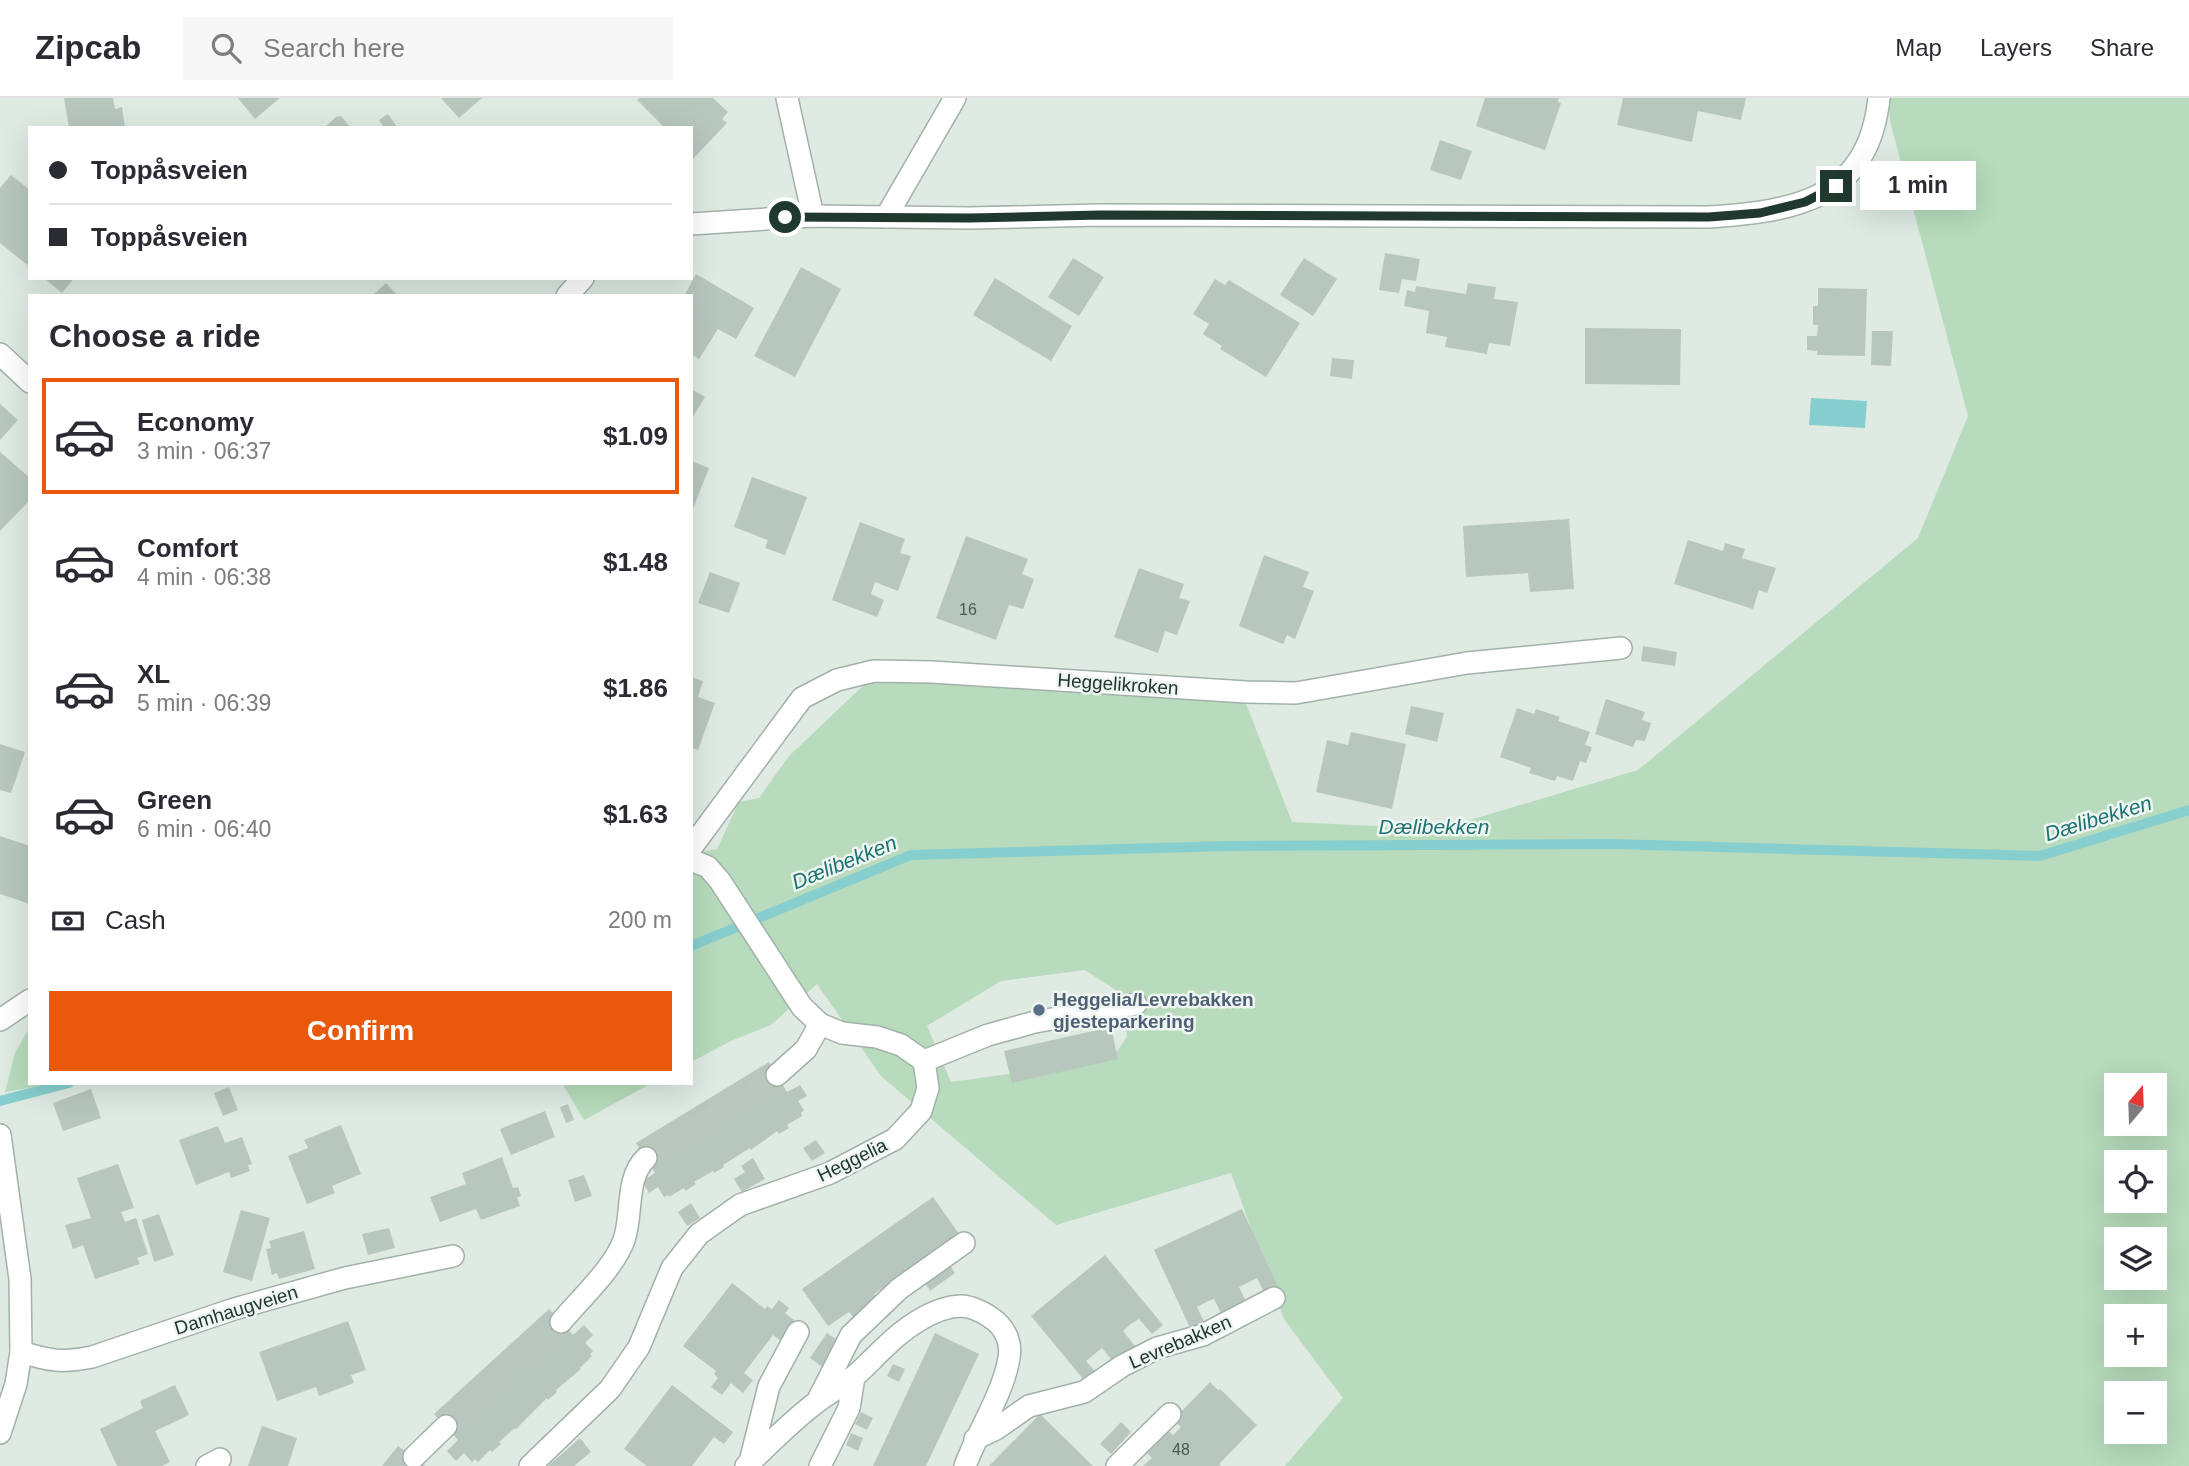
<!DOCTYPE html>
<meta charset="utf-8">
<style>
:root{--surface:#fff;--page:#f7f7f7;--text:#2b2b33;--muted:#7c7c81;--line:#e1e1e2;--accent:#ea580c}
body{margin:0;font-family:Arial,sans-serif;background:var(--page);color:var(--text);height:100vh;display:flex;flex-direction:column;font-size:26px;white-space:nowrap}
*{box-sizing:border-box;margin:0}
p{font-size:23px;color:var(--muted)}
.icon{flex:none;width:38px;height:38px;fill:none;stroke:currentColor;stroke-width:2;stroke-linecap:round;stroke-linejoin:round}
.map{position:relative;flex:1;overflow:hidden}
.drawer{position:absolute;left:28px;top:196px;width:665px;height:791px;display:flex;flex-direction:column;background:var(--surface);border-radius:0px;box-shadow:0 7px 28px #0002}
.drawer>*{flex:none}
.banner{position:absolute;left:28px;top:28px;width:665px;height:154px;border-radius:0px;box-shadow:0 7px 28px #0002;display:grid;align-content:center;height:154px;padding:0 21px;background:var(--surface)}
.needle{width:46px;rotate:19deg}
.tools{position:absolute;left:2104px;top:975px;display:grid;gap:14px}
.tools a{display:grid;place-items:center;width:63px;height:63px;border-radius:0px;background:var(--surface);box-shadow:0 7px 28px #0002;font-size:35px}
.end{position:absolute;width:32px;height:32px;margin:-16px;border:9px solid #20392e;background:#fff;box-shadow:0 0 0 4px #fff}
.from{border-radius:50%}
.bubble{position:absolute;height:49px;border-radius:0px;background:var(--surface);box-shadow:0 7px 28px #0002;font-size:23px;font-weight:800;line-height:49px;text-align:center}
.banner b{display:flex;align-items:center;gap:24px;height:66px;font-size:26px}
.banner b+b{border-top:2px solid var(--line)}
.banner i{width:18px;height:18px;background:var(--text)}
ul{padding:0;list-style:none}
li{display:flex;align-items:center;gap:21px;height:116px;margin:0 14px 10px;padding:0 7px;border:4px solid transparent;border-radius:0px}
li div{flex:1}
li b{display:block;font-size:26px}
li em{font-style:normal;font-weight:800}
li.on{border-color:var(--accent)}
li>.icon{width:63px;height:63px;stroke-width:1.5}
h2{padding:0 21px;font-size:32px;line-height:84px}
.pay{display:flex;align-items:center;gap:18px;height:77px;padding:0 21px;font-size:26px}
.pay p{margin-inline-start:auto}
.primary-button{display:flex;gap:14px;margin-top:auto;padding:14px 21px}
.primary-button a{flex:1;height:80px;border-radius:0px;background:var(--accent);color:#fff;font-size:28px;font-weight:800;line-height:80px;text-align:center}
header{display:flex;align-items:center;gap:42px;box-sizing:border-box;height:98px;padding:0 35px;background:var(--surface);border-bottom:2px solid var(--line)}
header strong{font-size:33px}
nav{display:flex;gap:38px;margin-inline-start:auto;font-size:24px}
.search{width:490px;height:63px;background:var(--page);display:flex;align-items:center;gap:18px;box-sizing:border-box;padding:0 24px;border-radius:0px;color:var(--muted);font-size:26px}
.map>svg:first-child{display:block}
.green{fill:#b7dbbc;fill-rule:evenodd}
.water{fill:#87cece}
.lines{fill:none;stroke-linecap:round;stroke-linejoin:round}
.stream{stroke:#87cece;stroke-width:10}
.building{fill:#b7c7be}
.minor-tunnel{stroke:#b9c7bf;stroke-width:21;stroke-dasharray:21 10;stroke-linecap:butt}
.minor-casing{stroke:#a2b1a9;stroke-width:24}
.minor{stroke:#fff;stroke-width:21}
.route{stroke:#20392e;stroke-width:9}
.service-dot{fill:#5c6f8a;stroke:#eff6f1;stroke-width:2.5}
.labels{text-anchor:middle;dominant-baseline:central;stroke-width:5;stroke-linejoin:round;paint-order:stroke}
.number-label{font-size:16px;fill:#465c52}
.street-label{font-size:19px;fill:#20392e;stroke:#eff6f1}
.service-label{font-size:19px;font-weight:bold;fill:#4e5e75;stroke:#eff6f1;text-anchor:start}
.water-label{font-size:21px;font-style:italic;fill:#1d7273;stroke:#eff6f1}
</style>
<header>
<strong>Zipcab</strong>
<div class="search"><svg class="icon" aria-label="search" viewBox="0 0 24 24"><circle cx="10" cy="10" r="6"/><path d="M15 15l6 6"/></svg>Search here</div>
<nav><a>Map</a><a>Layers</a><a>Share</a></nav>
</header>
<div class="map">
<svg width="2189" height="1368" viewBox="0 0 2189 1368">
<rect width="100%" height="100%" fill="#dfeae3"/>
<g class="green">
<path d="M1888,0h301v1368h-904l58,-68 -59,-79 -53,-146 -175,52 -175,-149 -64,-92 -46,41 -40,16 -40,21v-208l26,-5 22,-47 20,-4 30,-42 76,-72 67,-12 313,29 47,121 148,7 198,-59 280,-232 50,-122 -78,-295zM1085,872l37,24 5,43 -16,23 -160,22 -24,-56 74,-45zM2116,987h38v39h-38zM2116,1064h38v38h-38zM2116,1141h38v39h-38zM2116,1218h38v38h-38zM2116,1295h38v39h-38z"/>
<polygon points="30,929 30,985 58,985 5,994 15,955"/>
<polygon points="562,985 652,985 584,1022"/>
</g>
<polygon class="water" points="1811,300 1867,303 1865,330 1809,327"/>
<g class="lines">
<g class="stream">
<polyline points="691,848 911,757 1228,748 1613,746 2040,758 2189,712"/>
<polyline points="0,1003 69,985"/>
</g>
</g>
<g class="building">
<polygon points="64,0 113,0 115,11 122,9 125,30 69,30"/>
<polygon points="238,0 280,0 255,21"/>
<polygon points="441,0 482,0 459,20"/>
<polygon points="639,0 713,0 728,14 722,21 727,25 691,63 691,30 665,30 637,2"/>
<polygon points="1485,0 1559,0 1558,4 1561,5 1545,52 1476,28"/>
<polygon points="1623,0 1746,0 1741,22 1698,13 1692,44 1617,27"/>
<polygon points="388,16 396,27 394,30 384,30 379,22"/>
<polygon points="341,18 351,30 324,30 336,19"/>
<polygon points="1440,42 1472,53 1461,82 1430,72"/>
<polygon points="11,77 30,92 30,169 0,145 0,90"/>
<polygon points="1385,155 1420,161 1416,183 1402,181 1399,195 1379,192"/>
<polygon points="1073,160 1104,179 1079,218 1048,199"/>
<polygon points="1304,160 1337,181 1313,218 1280,197"/>
<polygon points="801,169 841,191 795,279 754,258"/>
<polygon points="696,176 754,210 736,241 718,231 699,261 691,256 691,198 684,198"/>
<polygon points="44,180 74,180 62,195"/>
<polygon points="995,180 1072,228 1051,263 973,217"/>
<polygon points="1215,181 1225,187 1229,182 1300,225 1266,279 1220,251 1222,248 1203,236 1209,226 1193,216"/>
<polygon points="386,185 398,198 372,198"/>
<polygon points="1468,185 1496,189 1494,201 1518,204 1510,248 1489,245 1487,256 1445,249 1447,239 1426,235 1429,213 1404,208 1407,192 1415,194 1416,188 1466,196"/>
<polygon points="1818,190 1867,191 1865,258 1817,257 1817,253 1807,252 1807,238 1817,238 1818,227 1813,227 1813,208 1818,208"/>
<polygon points="1585,230 1681,231 1680,287 1585,286"/>
<polygon points="1872,233 1893,233 1891,268 1871,267"/>
<polygon points="1332,260 1354,262 1352,281 1330,278"/>
<polygon points="691,291 705,299 691,322"/>
<polygon points="0,306 18,322 0,342"/>
<polygon points="0,354 30,380 30,402 0,433"/>
<polygon points="691,363 709,370 691,416"/>
<polygon points="752,379 807,399 785,457 765,450 768,442 734,429"/>
<polygon points="1569,421 1574,491 1530,494 1528,475 1466,479 1463,428"/>
<polygon points="860,424 905,441 900,455 911,458 898,493 875,484 871,496 884,502 877,519 832,502"/>
<polygon points="966,438 1028,461 1022,476 1034,481 1023,511 1009,507 996,542 936,520"/>
<polygon points="1688,442 1723,453 1725,445 1745,451 1742,460 1776,470 1767,495 1759,492 1753,511 1674,486"/>
<polygon points="1264,457 1309,474 1303,489 1314,493 1295,541 1287,537 1283,546 1239,528"/>
<polygon points="1139,470 1184,486 1179,500 1190,503 1177,537 1165,533 1158,555 1114,539"/>
<polygon points="710,474 740,485 729,515 698,505"/>
<polygon points="1643,548 1677,554 1675,568 1641,563"/>
<polygon points="691,579 703,583 698,599 715,605 698,652 691,650"/>
<polygon points="1606,601 1645,614 1642,622 1651,625 1645,643 1636,642 1633,649 1595,636"/>
<polygon points="1411,608 1444,615 1437,644 1405,636"/>
<polygon points="1517,610 1534,616 1536,611 1560,619 1558,623 1590,634 1585,647 1592,649 1586,665 1580,663 1573,683 1557,678 1555,683 1529,675 1531,670 1500,659"/>
<polygon points="1351,634 1406,646 1392,711 1316,694 1327,642 1348,647"/>
<polygon points="0,646 25,654 11,695 0,692"/>
<polygon points="0,738 30,748 30,806 0,796"/>
<polygon points="1111,929 1118,961 1012,985 1004,953"/>
<polygon points="769,964 787,994 800,987 807,998 798,1003 804,1012 801,1015 802,1018 787,1027 789,1030 779,1036 777,1033 751,1052 750,1050 723,1067 724,1069 714,1075 713,1073 694,1084 696,1086 685,1093 684,1090 669,1099 668,1097 664,1099 658,1089 649,1095 642,1083 655,1075 636,1045"/>
<polygon points="229,989 238,1012 223,1018 214,995"/>
<polygon points="91,991 101,1020 63,1033 53,1005"/>
<polygon points="568,1006 574,1022 566,1025 560,1009"/>
<polygon points="545,1013 555,1039 511,1057 500,1031"/>
<polygon points="341,1027 361,1076 332,1088 335,1095 307,1106 288,1058 308,1050 304,1042"/>
<polygon points="218,1028 225,1045 242,1039 252,1066 248,1067 250,1073 231,1080 229,1074 196,1087 179,1042"/>
<polygon points="816,1042 825,1055 812,1063 803,1050"/>
<polygon points="502,1059 513,1090 518,1089 521,1098 517,1100 520,1108 481,1122 476,1111 440,1124 430,1099 466,1086 462,1075"/>
<polygon points="753,1060 765,1081 742,1094 734,1081 745,1074 741,1068"/>
<polygon points="118,1066 134,1110 121,1114 125,1124 136,1120 148,1156 137,1160 140,1166 95,1181 83,1147 73,1151 65,1127 91,1120 77,1080"/>
<polygon points="584,1077 592,1098 575,1104 568,1082"/>
<polygon points="933,1099 959,1136 874,1196 879,1203 854,1220 849,1214 828,1228 802,1191"/>
<polygon points="691,1105 700,1120 687,1128 678,1114"/>
<polygon points="1242,1111 1280,1193 1267,1200 1257,1180 1239,1189 1248,1208 1223,1219 1214,1201 1206,1204 1197,1209 1206,1228 1192,1234 1154,1152"/>
<polygon points="241,1112 270,1120 252,1183 223,1174"/>
<polygon points="159,1116 174,1157 154,1164 142,1122"/>
<polygon points="389,1130 395,1150 368,1157 362,1136"/>
<polygon points="304,1133 315,1171 279,1181 277,1175 272,1177 266,1151 271,1150 269,1143"/>
<polygon points="1105,1157 1163,1227 1152,1236 1139,1221 1131,1226 1123,1233 1136,1249 1115,1266 1102,1250 1086,1263 1100,1279 1089,1288 1031,1218"/>
<polygon points="947,1163 955,1175 930,1193 922,1180"/>
<polygon points="732,1185 765,1211 767,1208 772,1211 779,1202 789,1210 785,1215 794,1222 788,1229 792,1231 782,1244 773,1237 744,1275 753,1282 743,1295 731,1285 722,1297 711,1289 718,1280 714,1276 716,1273 683,1248"/>
<polygon points="549,1211 573,1237 584,1227 593,1237 585,1245 593,1253 590,1256 592,1258 580,1270 581,1271 556,1292 557,1294 548,1302 547,1300 516,1331 515,1330 499,1344 501,1346 492,1354 490,1352 478,1364 475,1361 472,1364 464,1355 456,1363 447,1353 458,1342 434,1316"/>
<polygon points="348,1223 366,1272 351,1277 354,1285 319,1298 316,1289 277,1303 259,1254"/>
<polygon points="827,1235 839,1243 822,1269 810,1260"/>
<polygon points="935,1235 979,1256 926,1368 873,1368"/>
<polygon points="893,1266 905,1271 899,1284 887,1278"/>
<polygon points="1210,1284 1218,1292 1220,1291 1257,1327 1219,1366 1221,1368 1143,1368 1152,1360 1144,1352 1165,1330 1173,1337 1181,1329 1173,1322"/>
<polygon points="175,1287 189,1317 155,1333 170,1364 162,1368 117,1368 100,1331 143,1310 140,1303"/>
<polygon points="672,1287 733,1334 724,1346 714,1339 692,1368 647,1368 624,1351"/>
<polygon points="861,1314 873,1320 867,1332 855,1326"/>
<polygon points="1040,1316 1093,1368 989,1368"/>
<polygon points="1121,1324 1131,1334 1111,1356 1100,1346"/>
<polygon points="262,1328 297,1340 288,1368 248,1368"/>
<polygon points="851,1335 863,1340 858,1353 846,1347"/>
<polygon points="580,1340 591,1354 574,1368 548,1368"/>
<polygon points="398,1348 425,1368 382,1368"/>
</g>
<g class="lines">
<g class="minor-tunnel">
<polyline points="646,1060 777,977"/>
<polyline points="446,1328 561,1224"/>
</g>
<g class="minor-casing">
<g id="minor">
<polyline points="787,0 813,118"/>
<polyline points="886,119 955,0"/>
<path d="M691,126l122,-8 156,2 131,-3 609,2c86,-6 159,-17 170,-119"/>
<polyline points="567,198 583,180"/>
<polyline points="0,256 30,284"/>
<polyline points="691,750 802,600 837,582 874,573 932,574 1246,594 1296,595 1467,565 1621,550"/>
<polyline points="0,922 30,902"/>
<polyline points="924,963 988,937 1035,924 1136,906"/>
<polyline points="777,977 806,951 820,926"/>
<polyline points="0,1037 20,1181 21,1254 16,1286 0,1335"/>
<path d="M561,1224c19,-23 53,-54 63,-82 9,-26 1,-62 22,-82"/>
<path d="M21,1254c29,9 41,11 71,5l142,-48 111,-31 108,-22"/>
<polyline points="819,1300 851,1237 899,1191 964,1145"/>
<polyline points="975,1341 996,1331 1029,1308 1084,1294 1122,1268 1157,1250 1203,1237 1274,1200"/>
<polyline points="414,1359 446,1328"/>
<polyline points="750,1364 769,1288 798,1234"/>
<polyline points="207,1368 220,1361"/>
<polyline points="530,1368 610,1291 639,1249 672,1170 699,1136 740,1107 830,1075 895,1041 921,1013 928,990 924,963 901,947 877,939 842,935 820,926 802,909 720,783 708,769 691,762"/>
<path d="M746,1368c23,-21 45,-45 71,-64 11,-9 24,-15 35,-24 11,-8 21,-20 31,-29 19,-19 49,-42 78,-43 9,0 22,6 29,11 14,9 22,24 19,41 -6,36 -31,73 -44,108"/>
<polyline points="820,1368 849,1310 854,1279"/>
<polyline points="1117,1368 1170,1316"/>
</g>
</g>
<use href="#minor" class="minor"/>
</g>
<g class="lines">
<polyline class="route" points="785,119 970,120 1100,117 1709,119 1760,115 1805,104 1836,88"/>
</g>
<circle class="service-dot" cx="1039" cy="912" r="7"/>
<g class="labels">
<g class="number-label">
<text x="968" y="511">16</text>
<text x="1181" y="1351">48</text>
</g>
<g class="street-label">
<text transform="translate(1118 586) rotate(4)">Heggelikroken</text>
<text transform="translate(852 1062) rotate(-26)">Heggelia</text>
<text transform="translate(236 1212) rotate(-17)">Damhaugveien</text>
<text transform="translate(1180 1244) rotate(-23)">Levrebakken</text>
</g>
<g class="service-label">
<text x="1053" y="901">Heggelia/Levrebakken<tspan x="1053" dy="22">gjesteparkering</tspan></text>
</g>
<g class="water-label">
<text transform="translate(2098 720) rotate(-17)">Dælibekken</text>
<text x="1434" y="728">Dælibekken</text>
<text transform="translate(844 764) rotate(-22)">Dælibekken</text>
</g>
</g>
</svg>
<div class="tools">
<a><svg class="needle" viewBox="-14 -14 28 28"><path d="M0-13l5 13h-10z" fill="#e53935"/><path d="M0 13l5-13h-10z" fill="#7c7c81"/></svg></a>
<a><svg class="icon" aria-label="locate" viewBox="0 0 24 24"><circle cx="12" cy="12" r="6"/><path d="M12 2v4M12 18v4M2 12h4M18 12h4"/></svg></a>
<a><svg class="icon" aria-label="layers" viewBox="0 0 24 24"><path d="M12 4l9 5-9 5-9-5zM3 14l9 5 9-5"/></svg></a>
<a>+</a>
<a>−</a>
</div>
<i class="end from" style="left:785px;top:119px"></i>
<i class="end" style="left:1836px;top:88px"></i>
<div class="bubble" style="left:1860px;top:63px;width:116px">1 min</div>
<div class="banner">
<b><i class="from"></i>Toppåsveien</b>
<b><i></i>Toppåsveien</b>
</div>
<section class="drawer">
<h2>Choose a ride</h2>
<ul>
<li class="on"><svg class="icon" aria-label="car" viewBox="0 0 24 24"><path d="M5 17H2v-5l4-1 3-4h7l3 4 3 1v5h-3M9 17h6M6 11h13"/><circle cx="7" cy="17" r="2"/><circle cx="17" cy="17" r="2"/></svg><div><b>Economy</b><p>3 min · 06:37</p></div><em>$1.09</em></li>
<li><svg class="icon" aria-label="car" viewBox="0 0 24 24"><path d="M5 17H2v-5l4-1 3-4h7l3 4 3 1v5h-3M9 17h6M6 11h13"/><circle cx="7" cy="17" r="2"/><circle cx="17" cy="17" r="2"/></svg><div><b>Comfort</b><p>4 min · 06:38</p></div><em>$1.48</em></li>
<li><svg class="icon" aria-label="car" viewBox="0 0 24 24"><path d="M5 17H2v-5l4-1 3-4h7l3 4 3 1v5h-3M9 17h6M6 11h13"/><circle cx="7" cy="17" r="2"/><circle cx="17" cy="17" r="2"/></svg><div><b>XL</b><p>5 min · 06:39</p></div><em>$1.86</em></li>
<li><svg class="icon" aria-label="car" viewBox="0 0 24 24"><path d="M5 17H2v-5l4-1 3-4h7l3 4 3 1v5h-3M9 17h6M6 11h13"/><circle cx="7" cy="17" r="2"/><circle cx="17" cy="17" r="2"/></svg><div><b>Green</b><p>6 min · 06:40</p></div><em>$1.63</em></li>
</ul>
<div class="pay"><svg class="icon" aria-label="cash" viewBox="0 0 24 24"><path d="M3 7h18v10H3z"/><circle cx="12" cy="12" r="2"/></svg>Cash<p>200 m</p></div>
<div class="primary-button"><a>Confirm</a></div>
</section>
</div>
